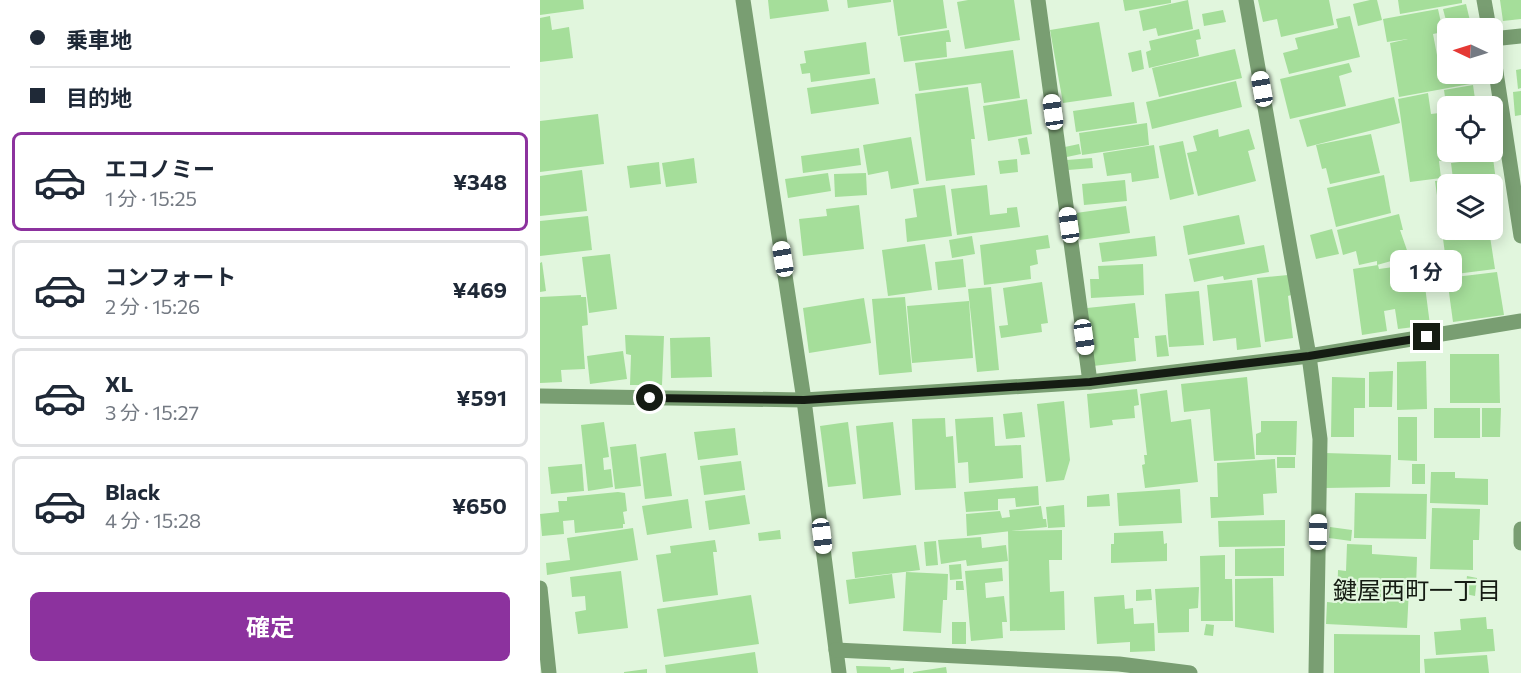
<!DOCTYPE html>
<html lang="ja">
<meta charset="utf-8">
<style>
:root{--surface:#fff;--page:#f6f6f7;--text:#1f2937;--muted:#747a83;--line:#e0e1e3;--accent:#8c329e}
body{margin:0;font-family:Commissioner,"Noto Sans JP",sans-serif;background:var(--page);color:var(--text);height:100vh;display:flex;flex-direction:column;font-size:22px;white-space:nowrap}
*{box-sizing:border-box;margin:0}
p{font-size:20px;color:var(--muted)}
.icon{flex:none;width:33px;height:33px;fill:none;stroke:currentColor;stroke-width:2;stroke-linecap:round;stroke-linejoin:round}
.map{position:relative;flex:1;overflow:hidden}
.side{display:flex;flex-direction:column;background:var(--surface);width:540px}
.side>*{flex:none}
.top-card{display:grid;align-content:center;height:132px;padding:0 30px;background:var(--surface)}
.needle{width:39px;rotate:274deg}
.controls{position:absolute;left:897px;top:18px;display:grid;gap:12px}
.controls a{display:grid;place-items:center;width:66px;height:66px;border-radius:9px;background:var(--surface);box-shadow:0 3px 15px #0003;font-size:30px}
.end{position:absolute;width:27px;height:27px;margin:-14px;border:8px solid #151c13;background:#fff;box-shadow:0 0 0 3px #fff}
.from{border-radius:50%}
.bubble{position:absolute;height:42px;border-radius:9px;background:var(--surface);box-shadow:0 3px 15px #0003;font-size:20px;font-weight:700;line-height:42px;text-align:center}
.car{position:absolute;width:18px;height:36px;margin:-18px -9px;border-radius:8px;box-shadow:0 0 4px 2px #0007;background:linear-gradient(#fff 24%,#345 0 40%,#fff 0 76%,#345 0 86%,#fff 0)}
.top-card b{display:flex;align-items:center;gap:21px;height:57px;font-size:22px}
.top-card b+b{border-top:2px solid var(--line)}
.top-card i{width:15px;height:15px;background:var(--text)}
ul{padding:0;list-style:none}
li{display:flex;align-items:center;gap:18px;height:99px;margin:0 12px 9px;padding:0 18px;border:3px solid var(--line);border-radius:9px}
li div{flex:1}
li b{display:block;font-size:22px}
li em{font-style:normal;font-weight:700}
li.active{border-color:var(--accent)}
li>.icon{width:54px;height:54px;stroke-width:1.5}
.button{display:flex;gap:12px;margin-top:auto;padding:12px 30px}
.button a{flex:1;height:69px;border-radius:9px;background:var(--accent);color:#fff;font-size:24px;font-weight:700;line-height:69px;text-align:center}
main{display:flex;flex:1;min-height:0}
.map>svg:first-child{display:block}
.building{fill:#a5de9a}
.lines{fill:none;stroke-linecap:round;stroke-linejoin:round}
.minor{stroke:#799e72;stroke-width:15}
.route{stroke:#151c13;stroke-width:8}
.labels{text-anchor:middle;dominant-baseline:central;stroke-width:4.5;stroke-linejoin:round;paint-order:stroke}
.neighbourhood-label{font-size:24px;fill:#151c13;stroke:#e1f6dd}
</style>
<main>
<section class="side">
<div class="top-card">
<b><i class="from"></i>乗車地</b>
<b><i></i>目的地</b>
</div>
<ul>
<li class="active"><svg class="icon" aria-label="car" viewBox="0 0 24 24"><path d="M5 17H2v-5l4-1 3-4h7l3 4 3 1v5h-3M9 17h6M6 11h13"/><circle cx="7" cy="17" r="2"/><circle cx="17" cy="17" r="2"/></svg><div><b>エコノミー</b><p>1 分 · 15:25</p></div><em>¥348</em></li>
<li><svg class="icon" aria-label="car" viewBox="0 0 24 24"><path d="M5 17H2v-5l4-1 3-4h7l3 4 3 1v5h-3M9 17h6M6 11h13"/><circle cx="7" cy="17" r="2"/><circle cx="17" cy="17" r="2"/></svg><div><b>コンフォート</b><p>2 分 · 15:26</p></div><em>¥469</em></li>
<li><svg class="icon" aria-label="car" viewBox="0 0 24 24"><path d="M5 17H2v-5l4-1 3-4h7l3 4 3 1v5h-3M9 17h6M6 11h13"/><circle cx="7" cy="17" r="2"/><circle cx="17" cy="17" r="2"/></svg><div><b>XL</b><p>3 分 · 15:27</p></div><em>¥591</em></li>
<li><svg class="icon" aria-label="car" viewBox="0 0 24 24"><path d="M5 17H2v-5l4-1 3-4h7l3 4 3 1v5h-3M9 17h6M6 11h13"/><circle cx="7" cy="17" r="2"/><circle cx="17" cy="17" r="2"/></svg><div><b>Black</b><p>4 分 · 15:28</p></div><em>¥650</em></li>
</ul>
<div class="button"><a>確定</a></div>
</section>
<div class="map">
<svg width="981" height="673" viewBox="0 0 981 673">
<rect width="100%" height="100%" fill="#e1f6dd"/>
<g class="building">
<polygon points="0,0 43,0 44,9 0,15"/>
<polygon points="228,0 287,0 289,11 230,19"/>
<polygon points="307,0 351,0 351,2 308,8"/>
<polygon points="353,0 403,0 407,28 358,36"/>
<polygon points="428,0 474,0 480,40 425,49 417,2"/>
<polygon points="583,0 631,0 631,3 585,11"/>
<polygon points="648,0 653,29 618,36 616,28 603,31 599,11"/>
<polygon points="718,0 789,0 794,25 741,37 737,19 723,22"/>
<polygon points="830,0 837,0 842,20 818,26 813,4"/>
<polygon points="858,0 922,0 922,3 860,14"/>
<polygon points="960,0 981,0 981,19 963,21"/>
<polygon points="926,4 931,25 908,28 903,9"/>
<polygon points="898,9 903,32 893,34 897,55 908,54 908,74 928,74 930,84 859,97 850,43 868,39 847,42 843,19"/>
<polygon points="683,10 686,22 664,26 662,14"/>
<polygon points="10,16 12,30 29,27 33,58 0,62 0,18"/>
<polygon points="810,16 820,57 749,74 743,53 758,49 755,38 798,28 796,19"/>
<polygon points="559,22 572,96 523,103 510,30"/>
<polygon points="659,29 661,39 656,40 659,56 609,68 606,52 611,50 609,41"/>
<polygon points="409,30 411,42 406,42 407,57 364,62 360,37"/>
<polygon points="326,42 330,74 271,82 270,73 262,74 260,64 266,63 264,51"/>
<polygon points="695,49 702,78 619,97 612,68"/>
<polygon points="473,50 480,98 444,103 441,83 379,91 375,63"/>
<polygon points="601,50 604,69 592,72 588,53"/>
<polygon points="809,63 812,72 799,76 806,106 750,119 740,79"/>
<polygon points="981,69 981,88 978,89 976,70"/>
<polygon points="335,78 339,104 271,114 267,88"/>
<polygon points="696,81 702,107 612,129 606,102"/>
<polygon points="933,85 935,99 906,104 904,90"/>
<polygon points="428,87 435,139 431,139 435,175 386,181 375,94"/>
<polygon points="981,91 981,115 975,116 973,92"/>
<polygon points="888,93 891,114 908,112 908,152 919,152 920,158 899,161 901,178 870,182 858,99"/>
<polygon points="854,97 860,123 767,147 759,120"/>
<polygon points="487,99 492,134 448,141 443,106"/>
<polygon points="594,102 597,123 536,132 533,111"/>
<polygon points="58,114 64,164 0,172 0,121"/>
<polygon points="607,123 609,145 542,155 539,133"/>
<polygon points="678,129 679,137 709,129 715,149 708,151 716,181 658,196 647,153 657,151 653,136"/>
<polygon points="831,134 840,173 790,184 786,168 782,169 776,145"/>
<polygon points="371,137 379,184 351,189 348,171 328,175 323,145"/>
<polygon points="487,137 490,154 481,155 478,139"/>
<polygon points="643,141 654,194 630,200 619,146"/>
<polygon points="539,144 541,154 522,158 520,148"/>
<polygon points="614,145 619,178 592,182 591,173 567,176 563,153"/>
<polygon points="319,148 321,165 263,173 261,156"/>
<polygon points="154,158 157,183 126,187 122,163"/>
<polygon points="552,158 553,168 528,170 527,160"/>
<polygon points="953,158 959,204 952,205 952,184 908,184 908,230 949,230 955,269 908,275 895,181 913,179 911,163"/>
<polygon points="477,159 478,172 460,174 458,161"/>
<polygon points="119,162 121,184 90,188 87,166"/>
<polygon points="42,170 47,211 0,216 0,176"/>
<polygon points="288,173 291,191 248,198 245,179"/>
<polygon points="326,173 327,195 295,197 294,174"/>
<polygon points="844,175 851,213 796,227 787,188"/>
<polygon points="585,180 587,201 544,205 542,184"/>
<polygon points="405,185 412,236 367,242 365,219 377,217 373,189"/>
<polygon points="447,185 450,215 467,213 467,208 477,207 480,227 417,235 411,189"/>
<polygon points="319,205 324,249 263,256 259,219 287,216 286,209"/>
<polygon points="586,206 590,233 540,240 536,213"/>
<polygon points="859,214 863,230 860,230 869,256 837,265 837,261 819,265 816,251 803,255 797,230"/>
<polygon points="699,215 705,244 648,255 643,226"/>
<polygon points="48,216 52,250 0,256 0,221"/>
<polygon points="792,229 799,254 776,259 770,235"/>
<polygon points="508,235 510,248 496,250 498,264 490,266 491,279 444,285 440,245"/>
<polygon points="432,236 435,254 412,258 409,240"/>
<polygon points="615,236 617,256 562,262 559,243"/>
<polygon points="385,244 392,290 348,296 342,250"/>
<polygon points="724,245 729,272 684,280 683,276 654,282 649,259"/>
<polygon points="70,254 77,309 49,313 42,257"/>
<polygon points="423,259 426,287 398,290 395,262"/>
<polygon points="2,262 6,291 0,292 0,263"/>
<polygon points="882,263 890,325 858,329 855,309 844,311 847,331 822,335 813,269 838,265 839,269"/>
<polygon points="603,264 604,295 551,298 550,279 559,279 558,266"/>
<polygon points="957,272 964,315 913,322 907,278"/>
<polygon points="748,275 751,295 748,296 753,338 725,342 717,278"/>
<polygon points="712,280 721,347 697,350 696,338 673,341 667,285"/>
<polygon points="502,282 508,323 501,324 502,332 461,338 459,326 468,325 463,288"/>
<polygon points="451,287 459,370 437,372 428,289"/>
<polygon points="659,291 664,345 629,347 625,294"/>
<polygon points="41,295 41,297 46,297 48,325 42,326 45,369 21,370 22,382 0,383 0,297"/>
<polygon points="365,297 372,372 339,375 332,299"/>
<polygon points="324,298 331,343 269,353 263,308"/>
<polygon points="429,301 433,358 372,363 367,306"/>
<polygon points="595,303 599,338 594,338 596,361 553,366 547,308"/>
<polygon points="85,335 124,336 122,385 90,385 91,355 86,354"/>
<polygon points="626,335 629,356 617,357 615,336"/>
<polygon points="170,337 172,377 131,378 130,338"/>
<polygon points="83,351 87,379 50,384 47,356"/>
<polygon points="910,354 959,354 960,403 910,403"/>
<polygon points="886,361 887,409 857,410 857,362"/>
<polygon points="853,371 852,407 829,407 829,372"/>
<polygon points="707,377 715,459 674,461 670,409 644,412 641,384"/>
<polygon points="792,377 825,378 825,408 814,408 814,437 791,437"/>
<polygon points="597,389 599,405 594,406 595,418 572,420 573,425 550,428 547,394"/>
<polygon points="627,390 631,422 651,419 658,482 605,488 602,465 605,464 604,455 607,455 600,394"/>
<polygon points="524,401 530,460 524,480 506,482 497,404"/>
<rect x="894" y="408" width="46" height="30"/>
<polygon points="942,408 961,408 960,437 942,437"/>
<polygon points="482,412 485,437 466,439 463,414"/>
<polygon points="453,417 455,446 481,445 483,478 429,483 428,462 418,463 415,419"/>
<polygon points="858,417 877,417 877,461 858,460"/>
<polygon points="405,418 406,437 413,436 416,488 375,490 372,419"/>
<polygon points="721,421 757,421 756,455 716,455 716,434 721,432"/>
<polygon points="64,422 69,457 63,458 64,470 71,469 73,487 48,491 41,425"/>
<polygon points="308,422 316,484 288,487 280,426"/>
<polygon points="353,422 361,495 323,499 316,426"/>
<polygon points="195,428 198,455 158,460 154,432"/>
<polygon points="96,444 101,486 75,489 70,447"/>
<polygon points="126,453 132,496 105,499 100,457"/>
<polygon points="785,453 851,455 850,487 784,488"/>
<rect x="737" y="457" width="18" height="11"/>
<polygon points="735,459 737,493 723,494 724,515 671,518 670,497 678,497 677,463"/>
<polygon points="201,461 205,490 164,495 160,466"/>
<polygon points="42,464 44,491 11,494 8,467"/>
<rect x="872" y="464" width="13" height="20"/>
<polygon points="891,472 915,472 915,478 948,479 948,505 890,503"/>
<polygon points="498,486 499,505 476,507 475,498 458,499 458,510 426,512 424,492"/>
<polygon points="640,489 642,523 579,526 577,493"/>
<polygon points="78,492 85,493 87,511 83,512 85,524 83,524 83,528 35,533 34,520 23,521 24,534 2,536 0,514 19,512 18,501 27,501 27,497"/>
<polygon points="815,493 887,494 886,539 814,538"/>
<polygon points="569,494 570,506 547,507 547,496"/>
<polygon points="205,495 210,524 169,530 165,501"/>
<polygon points="148,499 152,528 107,535 102,506"/>
<polygon points="524,505 525,527 508,528 506,507"/>
<polygon points="501,506 503,519 506,519 507,527 427,536 426,514 460,511 462,518 470,517 469,510"/>
<polygon points="892,508 940,509 939,540 933,540 933,570 890,569"/>
<polygon points="745,520 745,546 679,547 678,521"/>
<polygon points="790,527 812,530 811,541 789,538"/>
<polygon points="93,528 98,560 7,575 6,563 30,560 27,538"/>
<polygon points="240,530 241,539 219,541 218,533"/>
<polygon points="522,530 522,560 509,560 510,592 524,591 525,630 470,631 468,531"/>
<polygon points="623,531 624,544 627,543 627,561 571,563 571,544 574,544 574,533"/>
<polygon points="441,537 442,548 466,545 468,561 427,566 426,560 401,564 398,540"/>
<polygon points="175,540 177,552 173,552 178,595 123,602 116,555 131,553 130,546"/>
<polygon points="396,541 398,565 386,566 384,542"/>
<polygon points="807,544 832,545 832,554 877,557 876,589 869,589 867,628 786,624 787,602 797,603 798,570 806,571"/>
<polygon points="376,545 380,570 315,578 312,552"/>
<polygon points="744,548 744,576 695,576 695,549"/>
<polygon points="685,555 685,579 692,579 693,621 661,621 660,556"/>
<polygon points="421,564 422,579 410,580 409,565"/>
<polygon points="462,568 463,581 445,583 446,598 464,596 467,622 462,622 463,638 431,641 425,571"/>
<polygon points="81,571 88,628 38,634 35,612 46,610 45,596 32,597 30,577"/>
<polygon points="366,572 408,574 407,600 403,600 401,633 363,631"/>
<polygon points="352,574 355,598 309,604 306,580"/>
<polygon points="927,576 937,578 935,596 925,594"/>
<polygon points="733,578 734,633 695,627 695,579"/>
<polygon points="416,581 423,581 424,590 416,590"/>
<polygon points="659,587 658,608 649,609 649,632 618,633 615,589"/>
<polygon points="611,589 612,600 596,601 596,590"/>
<polygon points="211,595 219,644 124,657 117,609"/>
<polygon points="584,595 585,609 593,608 594,624 614,623 615,651 590,652 590,642 557,644 554,597"/>
<polygon points="946,617 947,629 953,629 955,651 896,655 894,632 921,630 920,619"/>
<rect x="412" y="622" width="14" height="22"/>
<polygon points="666,624 674,625 673,636 664,635"/>
<polygon points="794,634 880,635 880,673 794,673"/>
<polygon points="215,652 218,673 126,673 125,665"/>
<polygon points="947,655 949,673 885,673 884,659"/>
<polygon points="316,666 350,667 351,670 364,668 364,673 317,673"/>
<polygon points="406,667 407,673 373,673 373,672"/>
<polygon points="107,669 107,673 84,673 84,672"/>
</g>
<g class="lines">
<g class="minor">
<polyline points="203,0 264,400 299,673"/>
<polyline points="498,0 550,382"/>
<polyline points="706,0 769,356 780,439 776,673"/>
<polyline points="944,0 949,28"/>
<polyline points="952,39 981,36"/>
<polyline points="952,46 981,236"/>
<polyline points="0,396 264,400 550,382 769,356 981,321"/>
<polyline points="981,529 981,543"/>
<polyline points="0,588 9,673"/>
<polyline points="296,650 579,664 650,673"/>
</g>
</g>
<g class="lines">
<polyline class="route" points="110,398 264,400 550,382 769,356 887,337"/>
</g>
<g class="labels">
<g class="neighbourhood-label">
<text x="877" y="589">鍵屋西町一丁目</text>
</g>
</g>
</svg>
<div class="controls">
<a><svg class="needle" viewBox="-14 -14 28 28"><path d="M0-13l5 13h-10z" fill="#e53935"/><path d="M0 13l5-13h-10z" fill="#747a83"/></svg></a>
<a><svg class="icon" aria-label="locate" viewBox="0 0 24 24"><circle cx="12" cy="12" r="6"/><path d="M12 2v4M12 18v4M2 12h4M18 12h4"/></svg></a>
<a><svg class="icon" aria-label="layers" viewBox="0 0 24 24"><path d="M12 4l9 5-9 5-9-5zM3 14l9 5 9-5"/></svg></a>
</div>
<i class="end from" style="left:110px;top:398px"></i>
<i class="end" style="left:887px;top:337px"></i>
<div class="bubble" style="left:850px;top:250px;width:72px">1 分</div>
<i class="car" style="left:722px;top:89px;rotate:350deg"></i>
<i class="car" style="left:513px;top:112px;rotate:352deg"></i>
<i class="car" style="left:529px;top:225px;rotate:352deg"></i>
<i class="car" style="left:243px;top:259px;rotate:351deg"></i>
<i class="car" style="left:544px;top:337px;rotate:172deg"></i>
<i class="car" style="left:778px;top:532px;rotate:1deg"></i>
<i class="car" style="left:282px;top:536px;rotate:173deg"></i>
</div>
</main>
